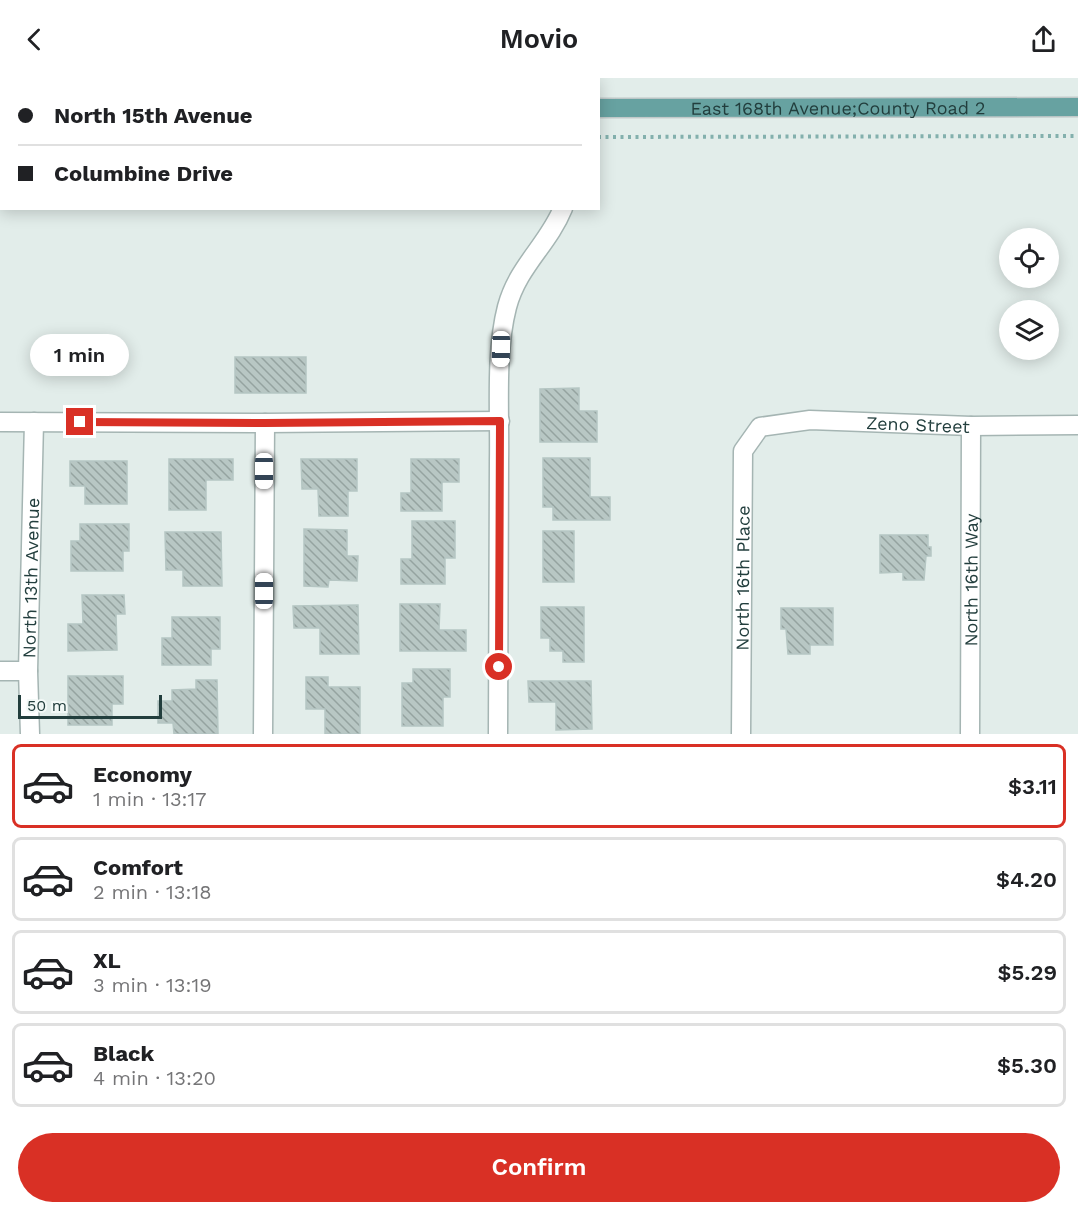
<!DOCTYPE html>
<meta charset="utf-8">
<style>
:root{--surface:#fff;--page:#f2f2f2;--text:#202124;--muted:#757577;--line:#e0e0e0;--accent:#d93025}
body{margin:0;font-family:"Work Sans",sans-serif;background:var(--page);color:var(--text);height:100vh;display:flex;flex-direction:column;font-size:22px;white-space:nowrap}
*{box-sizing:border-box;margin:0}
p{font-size:20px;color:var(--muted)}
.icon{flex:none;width:33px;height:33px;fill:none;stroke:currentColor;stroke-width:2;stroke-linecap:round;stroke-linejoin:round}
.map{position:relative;height:656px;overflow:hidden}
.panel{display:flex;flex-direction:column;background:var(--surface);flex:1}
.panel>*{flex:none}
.top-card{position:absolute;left:0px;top:0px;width:600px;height:132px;box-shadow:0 3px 15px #0003;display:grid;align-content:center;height:132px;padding:0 18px;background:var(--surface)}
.fabs{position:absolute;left:999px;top:150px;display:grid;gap:12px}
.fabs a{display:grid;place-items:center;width:60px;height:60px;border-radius:50%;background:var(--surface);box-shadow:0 3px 15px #0003;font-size:30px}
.scale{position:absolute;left:18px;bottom:15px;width:144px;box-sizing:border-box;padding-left:6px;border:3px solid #223e3d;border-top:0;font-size:16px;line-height:21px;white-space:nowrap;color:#223e3d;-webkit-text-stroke:4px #f3f9f7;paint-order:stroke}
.end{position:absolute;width:27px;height:27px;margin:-14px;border:8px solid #d93025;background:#fff;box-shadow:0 0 0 3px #fff}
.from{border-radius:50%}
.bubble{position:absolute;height:42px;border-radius:21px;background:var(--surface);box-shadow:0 3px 15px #0003;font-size:20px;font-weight:600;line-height:42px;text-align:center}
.car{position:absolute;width:18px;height:36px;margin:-18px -9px;border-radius:8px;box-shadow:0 0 4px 2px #0007;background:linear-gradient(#fff 24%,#345 0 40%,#fff 0 76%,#345 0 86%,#fff 0)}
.top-card b{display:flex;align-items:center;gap:21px;height:57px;font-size:22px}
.top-card b+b{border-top:2px solid var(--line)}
.top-card i{width:15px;height:15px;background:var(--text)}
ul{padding:10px 0 0;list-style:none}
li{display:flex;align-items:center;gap:18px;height:84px;margin:0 12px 9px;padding:0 6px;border:3px solid var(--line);border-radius:9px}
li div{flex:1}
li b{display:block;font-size:22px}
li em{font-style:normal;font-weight:600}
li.on{border-color:var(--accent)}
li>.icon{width:54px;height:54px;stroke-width:1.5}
.action{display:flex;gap:12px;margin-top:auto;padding:12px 18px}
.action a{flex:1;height:69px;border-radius:36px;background:var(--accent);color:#fff;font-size:24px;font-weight:600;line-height:69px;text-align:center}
header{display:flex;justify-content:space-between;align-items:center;height:78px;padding:0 18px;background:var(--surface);font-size:27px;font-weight:600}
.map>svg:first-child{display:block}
.building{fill:url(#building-back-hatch);stroke:#b5c6c3;stroke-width:1.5}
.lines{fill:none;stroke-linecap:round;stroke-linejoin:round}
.minor-casing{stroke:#a5b5b3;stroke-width:21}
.major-casing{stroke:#c1c9c9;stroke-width:21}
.path{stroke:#83b0ad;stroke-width:4;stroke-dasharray:3 4.5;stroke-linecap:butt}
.minor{stroke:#fff;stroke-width:18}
.major{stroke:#67a2a1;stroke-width:18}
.route{stroke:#d93025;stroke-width:8}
.labels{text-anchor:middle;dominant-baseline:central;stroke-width:4.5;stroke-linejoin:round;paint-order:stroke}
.street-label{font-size:18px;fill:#223e3d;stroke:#f3f9f7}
</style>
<header><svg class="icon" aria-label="back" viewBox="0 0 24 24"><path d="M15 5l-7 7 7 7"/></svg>Movio<svg class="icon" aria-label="share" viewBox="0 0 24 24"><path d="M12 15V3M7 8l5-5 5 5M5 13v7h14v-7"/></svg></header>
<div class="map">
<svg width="1078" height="656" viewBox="0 0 1078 656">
<defs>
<pattern id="building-back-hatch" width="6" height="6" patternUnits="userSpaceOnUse" patternTransform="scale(1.5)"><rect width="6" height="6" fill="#b8c7c4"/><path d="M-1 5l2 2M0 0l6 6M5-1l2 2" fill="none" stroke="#95a3a0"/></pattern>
</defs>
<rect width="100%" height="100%" fill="#e2edea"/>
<g class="building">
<rect x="235" y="279" width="71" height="36"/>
<polygon points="579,310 579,333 597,333 597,364 540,364 540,311"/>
<polygon points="543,380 590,380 590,419 610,419 610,442 553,442 553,429 543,429"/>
<polygon points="169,381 233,381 233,402 206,402 206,432 169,432"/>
<polygon points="301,381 357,381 357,413 348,413 348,438 319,438 318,411 302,411"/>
<polygon points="411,381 459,381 459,404 442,404 442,433 401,433 401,415 411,415"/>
<polygon points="70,383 127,383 127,426 85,426 85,408 70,408"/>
<polygon points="412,443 455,443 455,480 445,480 445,506 401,506 401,481 412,481"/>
<polygon points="80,446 129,446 129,473 123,473 123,493 71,493 71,463 80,463"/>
<polygon points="304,451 347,452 347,478 358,478 357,503 329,502 328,509 304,508"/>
<rect x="543" y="453" width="31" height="51"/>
<polygon points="165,454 221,454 222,508 183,508 183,492 166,492"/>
<polygon points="880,457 928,457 928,469 931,469 931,478 926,478 924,502 903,502 903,494 880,495"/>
<polygon points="82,517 124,517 125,536 116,536 117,572 68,573 68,546 83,546"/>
<polygon points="400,526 440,526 439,552 466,552 466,573 400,573"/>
<polygon points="358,527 359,576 320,576 320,550 294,550 293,528"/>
<polygon points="541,529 584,529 584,584 563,584 563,573 550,573 550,560 541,560"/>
<polygon points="781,530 833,530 833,567 810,567 810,576 788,576 786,551 781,551"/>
<polygon points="172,539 220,539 220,571 211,571 211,587 162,587 162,560 172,560"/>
<polygon points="413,591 450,591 450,619 443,619 443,648 402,648 402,605 413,605"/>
<polygon points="68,598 123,598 123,626 112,626 112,647 68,647"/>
<polygon points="306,599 328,599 328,609 360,609 360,656 325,656 325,631 306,631"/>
<polygon points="196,602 217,602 218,656 174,656 173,645 158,645 158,623 172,623 172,612 196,611"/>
<polygon points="528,603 591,603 592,651 556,652 556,624 529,624"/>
</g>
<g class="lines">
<g class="minor-casing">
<g id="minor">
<polyline points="0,344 265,345 500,343"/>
<polyline points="0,593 28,593"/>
<path id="s1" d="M30,656l-2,-63 6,-249"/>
<polyline points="263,656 265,345"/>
<path d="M498,656c1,-91 1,-182 1,-273 1,-48 -4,-108 8,-154 11,-41 41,-62 56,-99"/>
<path id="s2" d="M741,656l2,-283 17,-24 50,-7 161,6 107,-1"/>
<path id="s3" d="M970,656l1,-308"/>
</g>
</g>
<g class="major-casing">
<g id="major">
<polyline points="0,26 2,26"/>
<path id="s4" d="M598,30l480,-1"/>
</g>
</g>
<g class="path">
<polyline points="0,56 2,56"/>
<polyline points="598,59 1078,58"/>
</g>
<use href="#minor" class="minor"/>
<use href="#major" class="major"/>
</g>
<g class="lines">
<polyline class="route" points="80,344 265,345 500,343 499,589"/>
</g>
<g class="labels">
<g class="street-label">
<text stroke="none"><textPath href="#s4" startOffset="240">East 168th Avenue;County Road 2</textPath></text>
<text stroke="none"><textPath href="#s2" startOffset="471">Zeno Street</textPath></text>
<text stroke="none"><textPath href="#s1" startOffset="156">North 13th Avenue</textPath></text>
<text stroke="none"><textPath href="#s2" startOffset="156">North 16th Place</textPath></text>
<text stroke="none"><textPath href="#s3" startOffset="154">North 16th Way</textPath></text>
</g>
</g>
</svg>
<div class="fabs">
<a><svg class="icon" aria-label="locate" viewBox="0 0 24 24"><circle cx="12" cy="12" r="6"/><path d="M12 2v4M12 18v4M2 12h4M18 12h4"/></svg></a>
<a><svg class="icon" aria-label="layers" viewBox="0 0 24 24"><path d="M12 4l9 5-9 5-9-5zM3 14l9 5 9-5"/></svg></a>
</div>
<div class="scale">50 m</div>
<i class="end from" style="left:499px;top:589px"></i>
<i class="end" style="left:80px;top:344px"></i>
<div class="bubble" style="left:30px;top:256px;width:99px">1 min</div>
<i class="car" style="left:501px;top:271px;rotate:181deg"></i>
<i class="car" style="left:264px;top:393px;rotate:180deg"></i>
<i class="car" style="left:264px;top:513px;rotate:0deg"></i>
<div class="top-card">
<b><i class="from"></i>North 15th Avenue</b>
<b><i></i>Columbine Drive</b>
</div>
</div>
<section class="panel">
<ul>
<li class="on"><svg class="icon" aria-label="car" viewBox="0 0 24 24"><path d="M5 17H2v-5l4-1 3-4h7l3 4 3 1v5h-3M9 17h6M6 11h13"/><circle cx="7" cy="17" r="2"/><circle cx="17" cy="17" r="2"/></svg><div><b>Economy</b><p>1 min · 13:17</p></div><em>$3.11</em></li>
<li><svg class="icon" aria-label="car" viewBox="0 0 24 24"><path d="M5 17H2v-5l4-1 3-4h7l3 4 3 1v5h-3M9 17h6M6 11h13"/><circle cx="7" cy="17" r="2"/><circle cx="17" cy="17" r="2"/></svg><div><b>Comfort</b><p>2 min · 13:18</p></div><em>$4.20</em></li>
<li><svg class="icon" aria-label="car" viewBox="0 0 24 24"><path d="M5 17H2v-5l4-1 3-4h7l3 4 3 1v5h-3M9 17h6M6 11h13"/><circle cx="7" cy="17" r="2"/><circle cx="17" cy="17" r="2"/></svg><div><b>XL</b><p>3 min · 13:19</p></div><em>$5.29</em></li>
<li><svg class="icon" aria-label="car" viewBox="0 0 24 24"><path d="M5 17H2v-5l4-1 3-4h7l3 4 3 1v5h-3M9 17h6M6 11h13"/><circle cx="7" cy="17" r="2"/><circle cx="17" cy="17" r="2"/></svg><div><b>Black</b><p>4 min · 13:20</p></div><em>$5.30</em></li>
</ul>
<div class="action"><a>Confirm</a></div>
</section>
